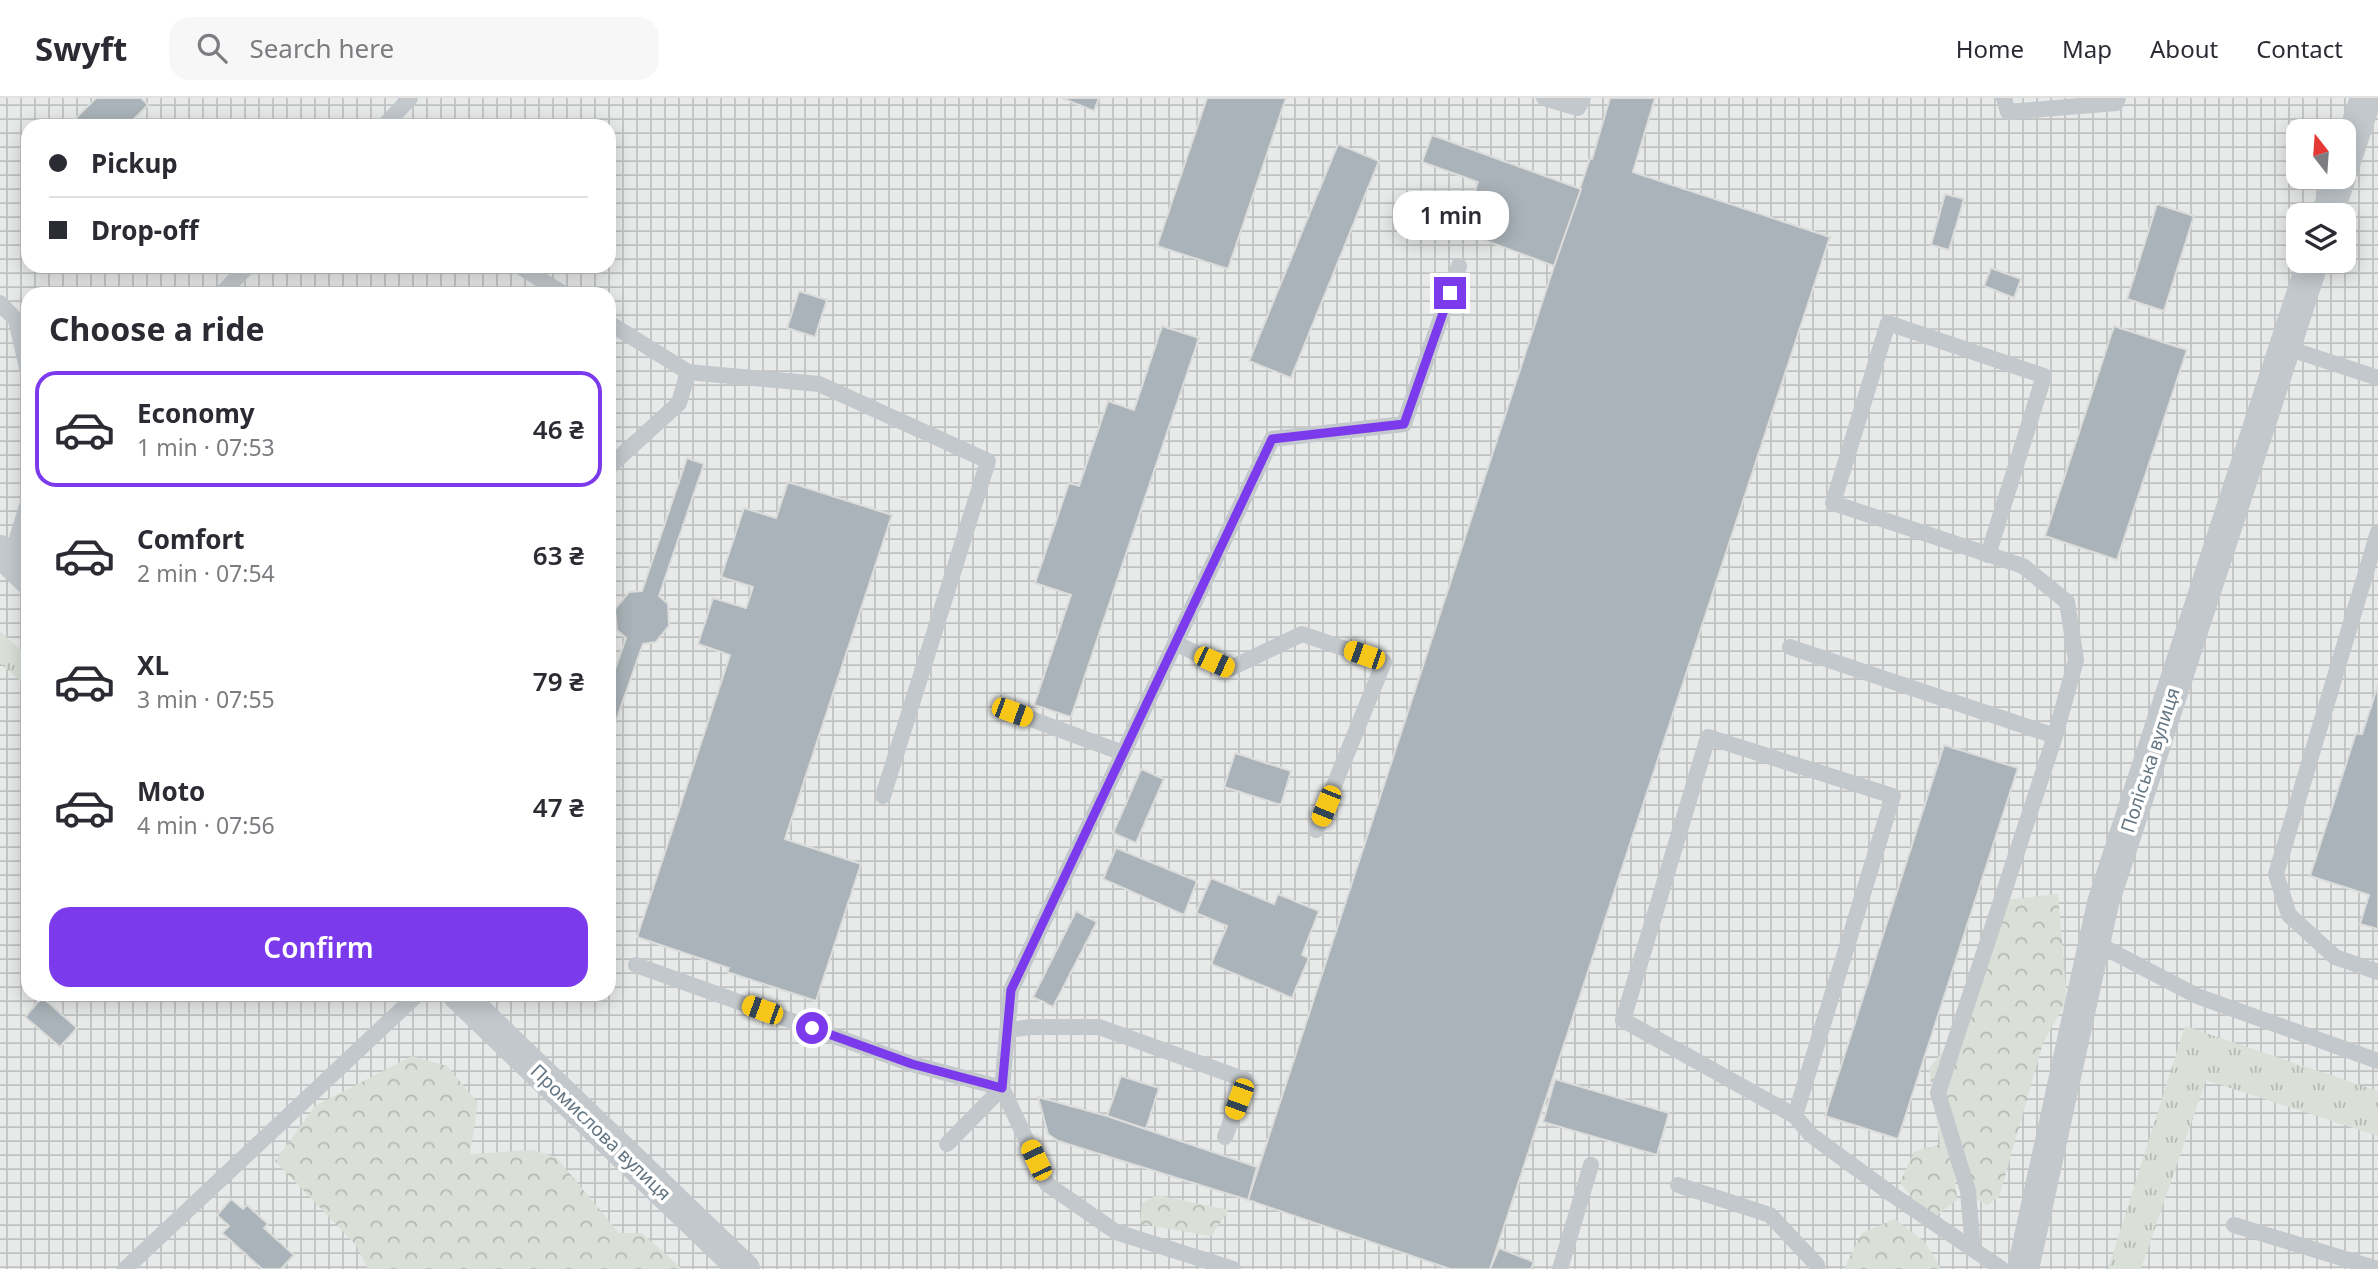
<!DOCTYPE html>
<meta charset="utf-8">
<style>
:root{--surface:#fff;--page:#f7f7f7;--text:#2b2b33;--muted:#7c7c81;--line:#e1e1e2;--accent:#7c3aed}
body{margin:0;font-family:"Noto Sans",sans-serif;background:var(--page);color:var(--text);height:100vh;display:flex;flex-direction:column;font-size:26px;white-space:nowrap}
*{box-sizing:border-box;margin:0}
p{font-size:23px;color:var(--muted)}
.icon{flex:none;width:38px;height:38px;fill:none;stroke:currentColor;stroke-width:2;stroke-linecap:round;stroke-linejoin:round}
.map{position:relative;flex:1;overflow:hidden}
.sheet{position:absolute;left:21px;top:189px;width:595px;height:714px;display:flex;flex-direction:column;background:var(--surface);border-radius:21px;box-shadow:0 4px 18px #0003}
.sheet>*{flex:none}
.banner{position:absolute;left:21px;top:21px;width:595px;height:154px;border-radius:21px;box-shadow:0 4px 18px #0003;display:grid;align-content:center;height:154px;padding:0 28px;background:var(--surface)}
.needle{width:46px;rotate:343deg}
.fabs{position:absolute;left:2286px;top:21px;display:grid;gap:14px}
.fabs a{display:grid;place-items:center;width:70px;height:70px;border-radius:14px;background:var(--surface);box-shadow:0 4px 18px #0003;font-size:35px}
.end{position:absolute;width:32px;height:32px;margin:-16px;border:9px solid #7c3aed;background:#fff;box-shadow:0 0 0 4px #fff}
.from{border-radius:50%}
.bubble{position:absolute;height:49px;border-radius:21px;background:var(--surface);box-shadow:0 4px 18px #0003;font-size:23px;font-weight:600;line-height:49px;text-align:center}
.car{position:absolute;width:21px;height:42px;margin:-21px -10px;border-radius:9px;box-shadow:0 0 5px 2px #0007;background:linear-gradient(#f5c518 24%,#345 0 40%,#f5c518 0 76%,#345 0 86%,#f5c518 0)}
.banner b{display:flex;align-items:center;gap:24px;height:66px;font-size:26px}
.banner b+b{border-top:2px solid var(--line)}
.banner i{width:18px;height:18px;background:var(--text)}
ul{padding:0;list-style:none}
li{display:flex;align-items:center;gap:21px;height:116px;margin:0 14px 10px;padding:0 14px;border:4px solid transparent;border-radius:21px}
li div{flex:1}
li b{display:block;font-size:26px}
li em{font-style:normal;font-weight:600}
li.current{border-color:var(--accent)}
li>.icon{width:63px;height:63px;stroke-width:1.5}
h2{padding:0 28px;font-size:32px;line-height:84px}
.button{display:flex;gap:14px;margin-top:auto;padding:14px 28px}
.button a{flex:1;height:80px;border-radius:21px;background:var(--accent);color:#fff;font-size:28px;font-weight:600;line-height:80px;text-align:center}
header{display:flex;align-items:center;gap:42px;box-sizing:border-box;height:98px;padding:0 35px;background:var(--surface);border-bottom:2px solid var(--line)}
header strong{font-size:33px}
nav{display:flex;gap:38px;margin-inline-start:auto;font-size:24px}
.search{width:490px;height:63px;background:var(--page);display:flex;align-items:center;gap:18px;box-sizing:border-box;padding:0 24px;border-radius:21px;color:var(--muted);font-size:26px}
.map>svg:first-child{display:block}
.industrial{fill:url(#industrial-grid);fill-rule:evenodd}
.grass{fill:url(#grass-tufts)}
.forest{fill:url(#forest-crowns)}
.building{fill:#aab3b9;stroke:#dcdcda;stroke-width:2}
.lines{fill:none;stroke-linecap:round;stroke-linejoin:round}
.service{stroke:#c3c8cc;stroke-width:16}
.minor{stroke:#c3c8cc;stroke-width:32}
.route{stroke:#7c3aed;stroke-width:9}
.labels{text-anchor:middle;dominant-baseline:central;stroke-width:7;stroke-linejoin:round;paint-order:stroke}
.street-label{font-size:19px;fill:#657683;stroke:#fff}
</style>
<header>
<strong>Swyft</strong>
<div class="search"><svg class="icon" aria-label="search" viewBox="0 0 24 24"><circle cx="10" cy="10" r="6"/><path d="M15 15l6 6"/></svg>Search here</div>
<nav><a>Home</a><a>Map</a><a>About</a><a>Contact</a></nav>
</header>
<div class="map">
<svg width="2378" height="1171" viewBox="0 0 2378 1171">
<defs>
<pattern id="industrial-grid" width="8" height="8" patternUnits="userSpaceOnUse" patternTransform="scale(1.75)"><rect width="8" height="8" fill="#e8e9e9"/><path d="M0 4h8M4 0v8" fill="none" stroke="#c0c1c2"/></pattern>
<pattern id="grass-tufts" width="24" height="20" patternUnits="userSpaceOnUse" patternTransform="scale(1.75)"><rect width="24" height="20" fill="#dadfd7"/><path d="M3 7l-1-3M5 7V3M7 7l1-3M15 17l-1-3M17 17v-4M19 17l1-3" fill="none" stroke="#b4b9b4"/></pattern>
<pattern id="forest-crowns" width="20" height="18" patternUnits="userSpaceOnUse" patternTransform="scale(1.75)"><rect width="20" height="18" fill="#dadfd7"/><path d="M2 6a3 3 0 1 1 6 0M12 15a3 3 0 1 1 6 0" fill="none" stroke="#b4b9b4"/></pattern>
</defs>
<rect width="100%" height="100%" fill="#fafaf8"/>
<path class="industrial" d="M0,0h2378v1171h-2378zM28,28h581v140h-581zM2298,33h45v46h-45zM2298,117h45v46h-45zM28,196h581v700h-581z"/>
<g class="grass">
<polygon points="0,533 28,559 28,590 0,565"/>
<polygon points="2185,928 2378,993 2378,1038 2206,982 2141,1171 2108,1171"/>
</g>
<g class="forest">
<polygon points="2058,796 2067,902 2043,945 1999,1099 1987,1107 1976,1101 1954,1067 1957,1102 1937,1117 1923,1114 1900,1084 1914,1054 1940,1046 1929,971 1971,916 2006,802"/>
<polygon points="412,958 447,968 478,1005 470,1056 532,1052 556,1059 619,1135 642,1135 682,1171 368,1171 356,1147 275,1063 315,1008"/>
<polygon points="1157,1097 1229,1112 1211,1138 1140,1126 1142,1105"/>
<polygon points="1895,1121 1925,1144 1941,1171 1844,1171 1862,1135"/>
</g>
<g class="building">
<polygon points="96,0 141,0 148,7 127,28 68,28"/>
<polygon points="1062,0 1099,0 1094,13"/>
<polygon points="1207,0 1286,0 1228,171 1157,148"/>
<polygon points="1610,0 1655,0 1633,74 1830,139 1490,1171 1450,1171 1248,1102 1554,168 1590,60 1592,61"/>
<polygon points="1432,37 1581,91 1554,168 1460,133 1478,84 1422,64"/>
<polygon points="1338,46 1379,63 1291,280 1249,263"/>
<polygon points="1945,96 1964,101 1949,152 1931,147"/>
<polygon points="2157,106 2194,118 2164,213 2127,201"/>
<polygon points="1991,170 2021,181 2014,200 1984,188"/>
<polygon points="799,193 827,202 815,239 787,230"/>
<polygon points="1162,228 1199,240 1071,619 1034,607 1071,497 1035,485 1069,385 1079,388 1108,303 1134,312"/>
<polygon points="2114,228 2187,252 2117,462 2045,438"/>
<polygon points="687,360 704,366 659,498 668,506 669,528 656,544 643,546 611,637 609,636 609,589 626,540 617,532 615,511 629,494 642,493"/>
<polygon points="788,384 892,417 785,741 861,766 816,903 727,874 729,870 637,839 730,557 698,546 713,500 746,510 753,489 721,479 744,410 776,420"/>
<polygon points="2378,587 2378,831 2360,826 2369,797 2310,778 2356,635 2362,636"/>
<polygon points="1944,647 2018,670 1898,1041 1825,1018"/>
<polygon points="1235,655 1291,673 1281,707 1224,689"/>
<polygon points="1141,671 1164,681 1136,745 1113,735"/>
<polygon points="1116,750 1197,783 1184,817 1103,781"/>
<polygon points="1211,780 1274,806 1278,796 1319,813 1302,857 1309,860 1292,900 1211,866 1227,828 1196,815"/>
<polygon points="1076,813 1097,824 1053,909 1033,899"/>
<polygon points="42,899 77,930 60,949 25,919"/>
<polygon points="1121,978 1159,990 1146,1031 1107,1018"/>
<polygon points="1555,981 1669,1015 1657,1057 1543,1024"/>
<polygon points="1038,999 1107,1018 1257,1069 1248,1102 1058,1043 1048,1036"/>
<polygon points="231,1101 243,1111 247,1107 268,1126 264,1130 294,1157 281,1171 262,1171 222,1135 229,1128 217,1117"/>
<polygon points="1499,1150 1534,1164 1531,1171 1490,1171"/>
</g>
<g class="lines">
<g class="service">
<polyline points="1544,0 1578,10 1583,0"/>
<polyline points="2004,0 2008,14 2116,5 2118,0"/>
<polyline points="384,28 410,0"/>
<polyline points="519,168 564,196"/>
<polyline points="221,196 248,168"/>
<polyline points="0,205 16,222 28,274"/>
<polyline points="609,225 688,274 679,305 609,369"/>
<polyline points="2284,249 2378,280"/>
<polyline points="688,274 819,286 988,363 883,698"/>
<polyline points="2378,434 2276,776 2289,817 2335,859 2378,874"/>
<polyline points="10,463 28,405"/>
<polyline points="1175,545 1229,571 1302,536 1384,564 1316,732"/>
<polyline points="1790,549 2055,638"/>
<polyline points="1012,614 1123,655"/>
<polyline points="2094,844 2197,898 2378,963"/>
<polyline points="636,867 912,966 1002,990 947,1046"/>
<polyline points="1008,932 1031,929 1099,929 1246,982 1225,1039"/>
<polyline points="1795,1018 1893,698 1708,639 1623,922 1795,1018 1811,1037 1890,1095 2002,1171"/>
<polyline points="1678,1087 1770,1117 1817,1167 1817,1171"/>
<polyline points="2234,1127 2378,1171"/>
<polyline points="1973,1151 1968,1093 1938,995 2055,638 2076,562 2067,504 2023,468 1833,405 1888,225 2044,278 1988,457"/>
<polyline points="125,1171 418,896"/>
<polyline points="1233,1171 1116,1134 1047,1086 1002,990 1011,892 1272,341 1404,326 1459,168"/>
<polyline points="1560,1171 1591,1067"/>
</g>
<g class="minor">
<polyline points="2343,69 2366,0"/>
<polyline points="2327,117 2340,79"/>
<polyline points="0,453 28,480"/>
<polyline points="458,896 744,1171"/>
<polyline points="2023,1171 2103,805 2313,163"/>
</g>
</g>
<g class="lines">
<polyline class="route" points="812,930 912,966 1002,990 1011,892 1272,341 1404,326 1450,195"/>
</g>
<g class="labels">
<g class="street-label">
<text transform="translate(2150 662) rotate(-72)">Поліська вулиця</text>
<text transform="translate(601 1034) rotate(44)">Промислова вулиця</text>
</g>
</g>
</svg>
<div class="fabs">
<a><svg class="needle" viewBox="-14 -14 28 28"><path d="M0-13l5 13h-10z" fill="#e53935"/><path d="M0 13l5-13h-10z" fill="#7c7c81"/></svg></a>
<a><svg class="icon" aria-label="layers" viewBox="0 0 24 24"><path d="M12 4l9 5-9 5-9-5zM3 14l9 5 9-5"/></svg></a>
</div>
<i class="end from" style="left:812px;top:930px"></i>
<i class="end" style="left:1450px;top:195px"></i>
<div class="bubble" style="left:1393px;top:93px;width:116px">1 min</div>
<i class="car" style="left:1364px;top:557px;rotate:289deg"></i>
<i class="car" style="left:1214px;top:564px;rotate:115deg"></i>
<i class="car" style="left:1012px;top:614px;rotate:110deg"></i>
<i class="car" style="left:1326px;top:708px;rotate:202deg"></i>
<i class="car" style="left:762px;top:912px;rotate:290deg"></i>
<i class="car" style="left:1239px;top:1001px;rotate:200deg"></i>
<i class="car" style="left:1036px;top:1062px;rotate:335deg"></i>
<div class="banner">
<b><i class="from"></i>Pickup</b>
<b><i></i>Drop-off</b>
</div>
<section class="sheet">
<h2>Choose a ride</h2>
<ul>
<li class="current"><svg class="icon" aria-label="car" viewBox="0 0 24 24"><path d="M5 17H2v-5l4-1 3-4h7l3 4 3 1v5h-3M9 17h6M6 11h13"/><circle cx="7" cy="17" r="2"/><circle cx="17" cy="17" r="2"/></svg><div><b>Economy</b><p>1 min · 07:53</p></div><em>46 ₴</em></li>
<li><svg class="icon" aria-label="car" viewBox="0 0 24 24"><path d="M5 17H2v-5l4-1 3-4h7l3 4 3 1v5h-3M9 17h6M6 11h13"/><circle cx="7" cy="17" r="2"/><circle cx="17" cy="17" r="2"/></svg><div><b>Comfort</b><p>2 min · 07:54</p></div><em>63 ₴</em></li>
<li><svg class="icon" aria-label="car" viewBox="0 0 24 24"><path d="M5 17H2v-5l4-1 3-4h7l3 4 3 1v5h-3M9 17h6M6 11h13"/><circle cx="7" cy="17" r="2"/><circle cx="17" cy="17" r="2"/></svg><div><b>XL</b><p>3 min · 07:55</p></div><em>79 ₴</em></li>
<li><svg class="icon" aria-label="car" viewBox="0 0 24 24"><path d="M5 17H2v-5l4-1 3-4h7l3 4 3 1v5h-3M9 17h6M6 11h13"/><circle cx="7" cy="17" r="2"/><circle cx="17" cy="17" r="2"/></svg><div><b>Moto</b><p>4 min · 07:56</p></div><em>47 ₴</em></li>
</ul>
<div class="button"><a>Confirm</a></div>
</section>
</div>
